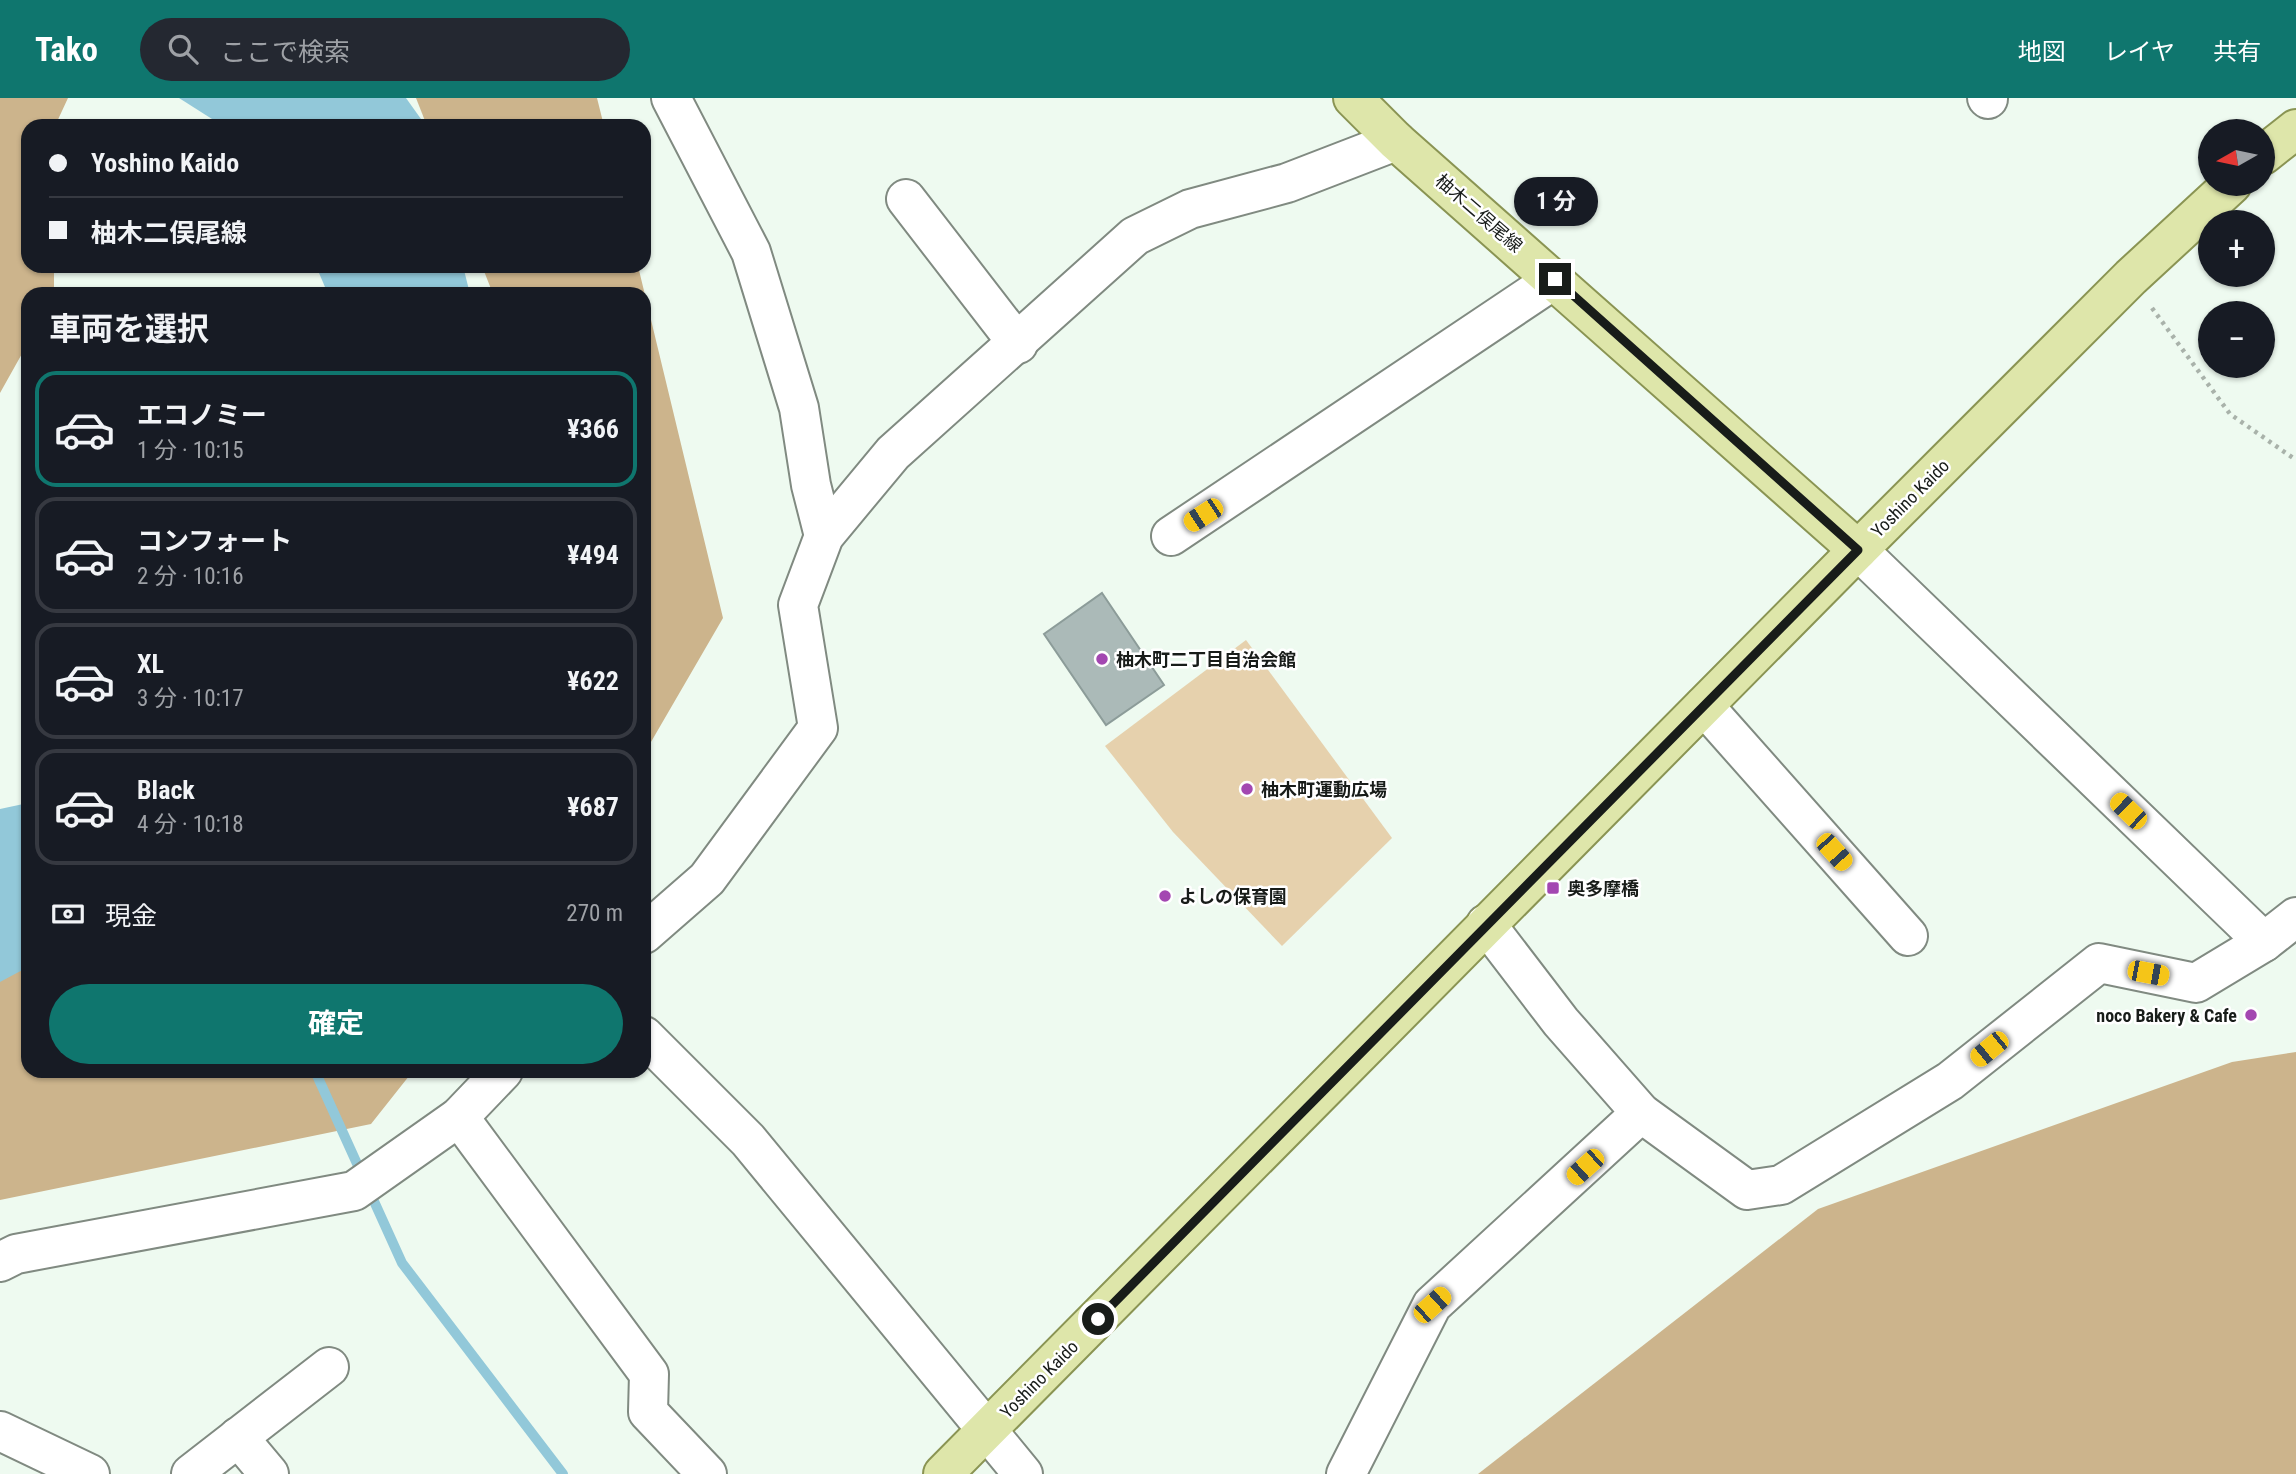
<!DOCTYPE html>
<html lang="ja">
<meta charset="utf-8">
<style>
:root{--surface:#171b24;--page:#242831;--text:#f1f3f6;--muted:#9ea1a6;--line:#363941;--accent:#0f766e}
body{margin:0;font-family:"Roboto Condensed","Noto Sans JP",sans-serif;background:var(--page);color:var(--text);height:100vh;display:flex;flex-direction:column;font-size:26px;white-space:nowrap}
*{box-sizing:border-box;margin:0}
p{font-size:23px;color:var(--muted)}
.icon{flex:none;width:38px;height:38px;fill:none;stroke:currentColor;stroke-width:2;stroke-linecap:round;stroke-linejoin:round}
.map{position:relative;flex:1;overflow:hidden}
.side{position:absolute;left:21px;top:189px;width:630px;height:791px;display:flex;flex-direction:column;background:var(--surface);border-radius:21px;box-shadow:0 2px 5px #0004}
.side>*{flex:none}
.banner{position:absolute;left:21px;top:21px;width:630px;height:154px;border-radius:21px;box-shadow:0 2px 5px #0004;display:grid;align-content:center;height:154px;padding:0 28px;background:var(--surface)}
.needle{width:46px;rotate:261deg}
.fabs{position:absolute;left:2198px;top:21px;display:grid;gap:14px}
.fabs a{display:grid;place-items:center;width:77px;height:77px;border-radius:50%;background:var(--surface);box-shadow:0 2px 5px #0004;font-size:35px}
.end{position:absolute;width:32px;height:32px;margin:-16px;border:9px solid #181c19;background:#fff;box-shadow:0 0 0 4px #fff}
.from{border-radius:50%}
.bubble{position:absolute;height:49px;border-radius:24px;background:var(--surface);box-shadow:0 2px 5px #0004;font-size:23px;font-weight:700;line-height:49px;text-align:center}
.car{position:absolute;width:21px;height:42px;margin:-21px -10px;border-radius:9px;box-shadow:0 0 5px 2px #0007;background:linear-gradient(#f5c518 24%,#345 0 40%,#f5c518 0 76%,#345 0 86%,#f5c518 0)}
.banner b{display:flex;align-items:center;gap:24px;height:66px;font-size:26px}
.banner b+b{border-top:2px solid var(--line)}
.banner i{width:18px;height:18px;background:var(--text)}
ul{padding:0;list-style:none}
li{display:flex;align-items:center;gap:21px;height:116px;margin:0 14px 10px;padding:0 14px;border:4px solid var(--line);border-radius:21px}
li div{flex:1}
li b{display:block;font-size:26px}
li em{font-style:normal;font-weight:700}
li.current{border-color:var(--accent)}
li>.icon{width:63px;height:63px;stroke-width:1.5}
h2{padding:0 28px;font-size:32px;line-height:84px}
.pay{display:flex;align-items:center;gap:18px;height:77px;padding:0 28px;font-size:26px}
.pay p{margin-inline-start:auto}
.primary-button{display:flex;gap:14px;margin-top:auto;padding:14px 28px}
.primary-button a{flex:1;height:80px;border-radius:42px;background:var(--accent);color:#fff;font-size:28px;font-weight:700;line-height:80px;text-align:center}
header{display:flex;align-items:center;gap:42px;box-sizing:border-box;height:98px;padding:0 35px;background:var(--accent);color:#fff}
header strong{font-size:33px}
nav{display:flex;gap:38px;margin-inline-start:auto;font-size:24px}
.search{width:490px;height:63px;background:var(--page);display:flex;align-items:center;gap:18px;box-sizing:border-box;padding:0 24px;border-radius:38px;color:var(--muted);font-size:26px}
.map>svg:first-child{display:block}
.green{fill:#e6d1ad}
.forest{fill:#ccb48c}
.water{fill:#92c8d9}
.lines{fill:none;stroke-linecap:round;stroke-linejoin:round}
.stream{stroke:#92c8d9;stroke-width:10}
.building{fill:#abbab8;stroke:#8c9c99;stroke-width:2}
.minor-casing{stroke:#808a81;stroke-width:42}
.major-casing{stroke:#8a9453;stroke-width:42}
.path{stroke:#a9b2aa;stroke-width:4.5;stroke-dasharray:3.5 5;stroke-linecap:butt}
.minor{stroke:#fff;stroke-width:38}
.major{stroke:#dee6aa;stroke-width:38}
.route{stroke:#181c19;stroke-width:9}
.poi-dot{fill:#a347b1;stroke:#fff;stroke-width:2.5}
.labels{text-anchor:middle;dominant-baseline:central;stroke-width:5;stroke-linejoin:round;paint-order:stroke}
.street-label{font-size:18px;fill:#181c19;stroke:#fff}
.poi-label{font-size:18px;font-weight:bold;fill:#181c19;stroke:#fff;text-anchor:start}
</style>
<header>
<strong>Tako</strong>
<div class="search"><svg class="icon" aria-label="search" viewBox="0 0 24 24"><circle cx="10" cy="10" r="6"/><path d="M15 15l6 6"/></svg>ここで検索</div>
<nav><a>地図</a><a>レイヤ</a><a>共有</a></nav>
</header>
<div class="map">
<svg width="2296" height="1376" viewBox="0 0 2296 1376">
<rect width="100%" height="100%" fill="#eefaf0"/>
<polygon class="green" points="1246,542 1392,740 1282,848 1173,734 1105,648"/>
<g class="forest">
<polygon points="0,0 68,0 55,28 28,28 28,168 54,168 54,196 28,196 28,245 0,295"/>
<polygon points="416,0 597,0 604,28 427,28"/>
<polygon points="482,168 638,168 723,520 644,656 644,196 493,196"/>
<polygon points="28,868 28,973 413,973 371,1026 0,1102 0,874"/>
<polygon points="2296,954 2296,1376 1478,1376 1818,1111 2232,964"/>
</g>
<g class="water">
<polygon points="179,0 406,0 426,28 223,28"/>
<polygon points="316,168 463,168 470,196 328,196"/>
<polygon points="28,705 28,869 0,884 0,711"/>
</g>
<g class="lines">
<polyline class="stream" points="315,973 402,1165 563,1376"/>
</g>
<polygon class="building" points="1102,495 1164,587 1106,627 1044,536"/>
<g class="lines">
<g class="minor-casing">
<g id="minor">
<polyline points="671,0 751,154 799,310 811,387 824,438"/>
<polyline points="1987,0 1988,1"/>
<polyline points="906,101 1018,246"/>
<polyline points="1171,438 1555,181"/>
<polyline points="1858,452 2264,844"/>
<polyline points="1704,608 1908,838"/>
<polyline points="1486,826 1561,924 1641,1015 1747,1092 1781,1087 1950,983 2099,865 2196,885 2264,844 2296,819"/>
<polyline points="644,836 707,781 818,630 798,507 824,438 893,355 1135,138 1190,111 1287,85 1396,43"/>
<polyline points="644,938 748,1042 1023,1376"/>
<polyline points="459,1019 649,1276 648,1314 707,1376"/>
<polyline points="0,1164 16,1156 354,1093 459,1019 503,973"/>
<polyline points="0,1333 90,1376"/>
<polyline points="238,1339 269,1376"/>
<polyline points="191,1376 329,1269"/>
<polyline points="1346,1376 1432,1207 1641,1015"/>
</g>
</g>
<g class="major-casing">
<g id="major">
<polyline points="1353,0 1396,43 1858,452"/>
<polyline points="2263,57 2296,31"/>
<polyline points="943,1376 1858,452 2131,179 2232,86"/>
</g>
</g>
<polyline class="path" points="2152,210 2230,316 2296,362"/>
<use href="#minor" class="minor"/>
<use href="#major" class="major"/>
</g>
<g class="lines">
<polyline class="route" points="1098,1221 1858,452 1555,181"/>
</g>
<g class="poi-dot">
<circle cx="1102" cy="561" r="7"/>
<circle cx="1247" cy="691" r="7"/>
<rect x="1546" y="783" width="14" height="14" rx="3.5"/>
<circle cx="1165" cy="798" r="7"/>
<circle cx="2251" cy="917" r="7"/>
</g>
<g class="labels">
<g class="street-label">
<text transform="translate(1479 115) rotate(41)">柚木二俣尾線</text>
<text transform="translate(1910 400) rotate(-45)">Yoshino Kaido</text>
<text transform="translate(1039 1281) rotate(-45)">Yoshino Kaido</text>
</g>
<g class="poi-label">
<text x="1116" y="561">柚木町二丁目自治会館</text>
<text x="1261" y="691">柚木町運動広場</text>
<text x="1567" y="790">奥多摩橋</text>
<text x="1179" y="798">よしの保育園</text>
<text x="2237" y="917" text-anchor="end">noco Bakery &amp; Cafe</text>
</g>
</g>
</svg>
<div class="fabs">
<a><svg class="needle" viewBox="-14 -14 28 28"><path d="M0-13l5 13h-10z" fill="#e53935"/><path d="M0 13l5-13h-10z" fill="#9ea1a6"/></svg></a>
<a>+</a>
<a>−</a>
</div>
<i class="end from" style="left:1098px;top:1221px"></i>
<i class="end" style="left:1555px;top:181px"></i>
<div class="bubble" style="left:1514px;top:79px;width:84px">1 分</div>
<i class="car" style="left:1203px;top:417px;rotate:237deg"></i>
<i class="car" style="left:2128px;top:713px;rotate:314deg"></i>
<i class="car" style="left:1834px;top:754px;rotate:138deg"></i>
<i class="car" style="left:2148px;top:875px;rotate:101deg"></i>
<i class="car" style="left:1989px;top:951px;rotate:231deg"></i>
<i class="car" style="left:1585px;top:1069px;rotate:228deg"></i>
<i class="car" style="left:1432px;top:1207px;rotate:48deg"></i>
<div class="banner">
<b><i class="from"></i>Yoshino Kaido</b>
<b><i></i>柚木二俣尾線</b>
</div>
<section class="side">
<h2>車両を選択</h2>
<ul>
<li class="current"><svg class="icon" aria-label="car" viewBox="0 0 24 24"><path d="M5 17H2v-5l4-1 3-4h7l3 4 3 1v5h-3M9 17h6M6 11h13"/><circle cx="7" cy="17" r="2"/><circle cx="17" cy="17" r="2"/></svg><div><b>エコノミー</b><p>1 分 · 10:15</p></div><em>¥366</em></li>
<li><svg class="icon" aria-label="car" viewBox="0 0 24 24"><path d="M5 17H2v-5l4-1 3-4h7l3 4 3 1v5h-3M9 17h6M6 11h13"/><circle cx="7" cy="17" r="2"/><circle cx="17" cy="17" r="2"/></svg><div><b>コンフォート</b><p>2 分 · 10:16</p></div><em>¥494</em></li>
<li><svg class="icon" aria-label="car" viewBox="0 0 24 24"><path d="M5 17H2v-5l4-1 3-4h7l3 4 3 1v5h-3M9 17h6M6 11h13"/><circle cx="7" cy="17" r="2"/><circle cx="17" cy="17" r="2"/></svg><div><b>XL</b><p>3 分 · 10:17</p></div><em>¥622</em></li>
<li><svg class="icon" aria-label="car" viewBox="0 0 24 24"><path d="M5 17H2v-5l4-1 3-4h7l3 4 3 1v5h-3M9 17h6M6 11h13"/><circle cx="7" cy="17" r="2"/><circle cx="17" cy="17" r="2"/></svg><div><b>Black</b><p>4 分 · 10:18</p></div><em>¥687</em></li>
</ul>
<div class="pay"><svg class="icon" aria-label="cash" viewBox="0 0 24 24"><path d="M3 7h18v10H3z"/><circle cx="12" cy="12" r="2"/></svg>現金<p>270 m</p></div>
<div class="primary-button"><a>確定</a></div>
</section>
</div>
